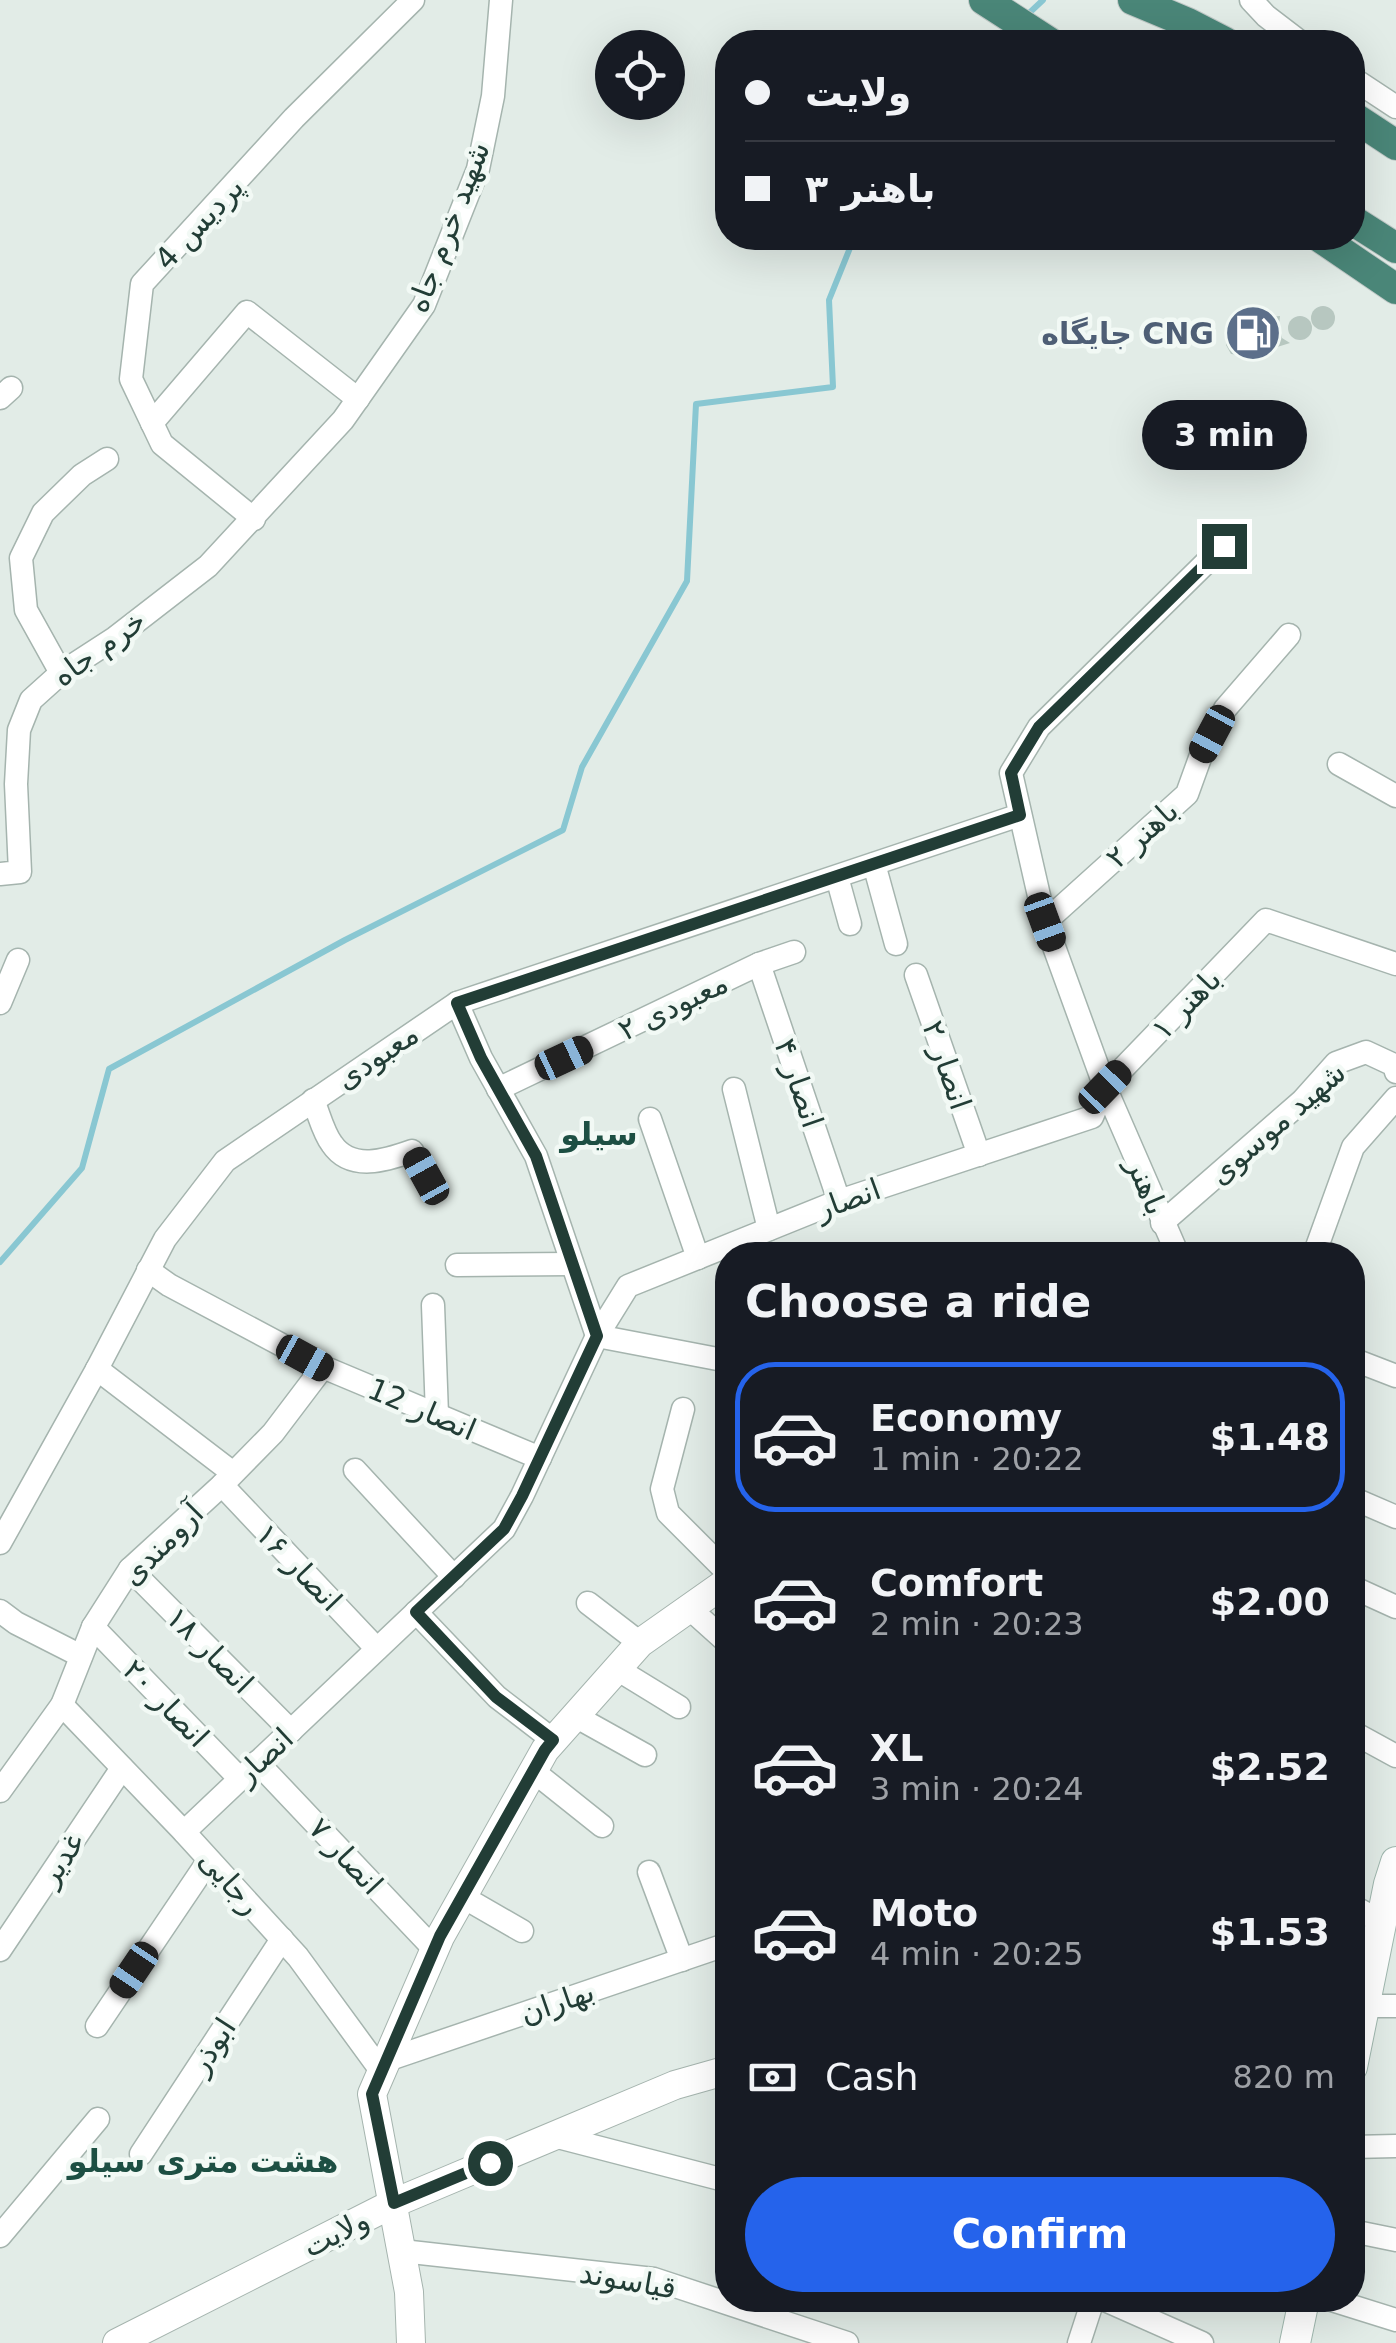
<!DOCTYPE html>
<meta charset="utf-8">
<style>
:root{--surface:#171b24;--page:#20242c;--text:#f1f3f6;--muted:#9ea1a6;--line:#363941;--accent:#2563eb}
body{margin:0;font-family:"DejaVu Sans",Vazirmatn,sans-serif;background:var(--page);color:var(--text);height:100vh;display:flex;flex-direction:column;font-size:38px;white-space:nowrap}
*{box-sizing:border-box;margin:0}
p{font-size:32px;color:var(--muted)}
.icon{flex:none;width:55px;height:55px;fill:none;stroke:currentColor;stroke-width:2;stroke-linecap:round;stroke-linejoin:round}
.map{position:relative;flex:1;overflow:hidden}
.sheet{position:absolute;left:715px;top:1242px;width:650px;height:1070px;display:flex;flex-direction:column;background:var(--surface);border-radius:40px;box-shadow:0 10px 40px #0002}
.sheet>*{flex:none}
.top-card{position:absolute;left:715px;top:30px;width:650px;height:220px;border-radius:40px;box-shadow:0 10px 40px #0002;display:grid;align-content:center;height:220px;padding:0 30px;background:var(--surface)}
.controls{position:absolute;left:595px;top:30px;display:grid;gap:20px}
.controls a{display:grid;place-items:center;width:90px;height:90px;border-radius:50%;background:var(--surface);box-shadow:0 10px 40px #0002;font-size:50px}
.end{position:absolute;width:45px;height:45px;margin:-22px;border:12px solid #223d36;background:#fff;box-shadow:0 0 0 5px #fff}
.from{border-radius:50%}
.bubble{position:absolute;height:70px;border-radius:35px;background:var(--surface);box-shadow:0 10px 40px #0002;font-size:32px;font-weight:700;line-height:70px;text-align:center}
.car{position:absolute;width:30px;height:60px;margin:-30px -15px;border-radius:12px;box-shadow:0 0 8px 2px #0007;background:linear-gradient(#222 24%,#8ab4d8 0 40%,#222 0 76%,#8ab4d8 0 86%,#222 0)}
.top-card b{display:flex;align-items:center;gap:35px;height:95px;font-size:38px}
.top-card b+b{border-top:2px solid var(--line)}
.top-card i{width:25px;height:25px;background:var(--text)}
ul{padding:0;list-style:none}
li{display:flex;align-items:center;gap:30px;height:150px;margin:0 20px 15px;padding:0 10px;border:5px solid transparent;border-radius:40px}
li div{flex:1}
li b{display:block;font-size:38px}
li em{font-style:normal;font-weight:700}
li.current{border-color:var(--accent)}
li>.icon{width:90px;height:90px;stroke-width:1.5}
h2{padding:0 30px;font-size:45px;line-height:120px}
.pay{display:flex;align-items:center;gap:25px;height:110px;padding:0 30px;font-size:38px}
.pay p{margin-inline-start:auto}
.primary-button{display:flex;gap:20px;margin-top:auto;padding:20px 30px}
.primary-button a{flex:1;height:115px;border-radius:60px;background:var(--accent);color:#fff;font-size:40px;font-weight:700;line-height:115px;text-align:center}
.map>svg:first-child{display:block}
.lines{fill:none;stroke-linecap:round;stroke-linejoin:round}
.stream{stroke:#89c7d2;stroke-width:6}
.building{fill:#b7c7c0}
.minor-casing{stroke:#a5b4ae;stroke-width:25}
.tertiary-casing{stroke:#a5b4ae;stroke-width:30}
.secondary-casing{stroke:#a0b8af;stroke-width:32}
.trunk-casing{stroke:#c1c9c7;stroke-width:32}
.minor{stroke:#fff;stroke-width:22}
.tertiary{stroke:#fff;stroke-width:28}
.secondary{stroke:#fff;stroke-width:30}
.trunk{stroke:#4a8678;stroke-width:30}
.route{stroke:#223d36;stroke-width:12}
.labels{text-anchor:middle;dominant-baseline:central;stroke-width:9;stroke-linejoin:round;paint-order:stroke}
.street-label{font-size:30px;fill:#223d36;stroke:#f2f9f5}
.service-label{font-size:30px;font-weight:bold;fill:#4e5e75;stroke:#f2f9f5;text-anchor:end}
.neighbourhood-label{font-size:32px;font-weight:bold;fill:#1d4f43;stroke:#f2f9f5}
</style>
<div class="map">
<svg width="1396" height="2343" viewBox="0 0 1396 2343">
<rect width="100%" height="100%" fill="#e2ece7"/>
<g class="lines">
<g class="stream">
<polyline points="1026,16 1043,0"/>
<polyline points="998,42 1013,28"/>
<polyline points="0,1262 82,1168 109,1069 345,940 563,830 582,767 687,581 696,404 833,387 829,300 854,238"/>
</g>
</g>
<g class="building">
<circle cx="1323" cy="318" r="12"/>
<circle cx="1300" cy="328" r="12"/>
<polygon points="1280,316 1279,324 1282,338 1290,343 1248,356 1231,354 1226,345 1227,328 1248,319"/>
</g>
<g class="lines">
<g class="minor-casing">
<g id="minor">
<polyline points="1251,0 1266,16 1300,42"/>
<polyline points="1352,78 1396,107"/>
<polyline points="0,398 11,388"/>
<polyline points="152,423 247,312 358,399"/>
<polyline points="254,519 162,444 152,423 131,379 142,284 294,118 413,0"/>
<polyline points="61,673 26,610 21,558 43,513 82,475 107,459"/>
<polyline points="1339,764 1396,796"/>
<polyline points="874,864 896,944"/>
<polyline points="0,874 20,872 16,784 19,730 31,700 61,673 115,638 208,566 343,420 424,305 478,169 493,96 501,0"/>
<polyline points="837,877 850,924"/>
<polyline points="1045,922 1187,794 1200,758 1225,709 1289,635"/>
<polyline points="759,964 839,1201"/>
<polyline points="916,975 979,1155"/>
<polyline points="0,1003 18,960"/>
<polyline points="457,1003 481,1058 536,1156 597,1336"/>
<polyline points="498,1089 759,964 794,952"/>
<polyline points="734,1089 769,1229"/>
<path d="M313,1100c6,14 10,32 19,44 19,28 55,16 80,7l15,25"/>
<polyline points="650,1119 698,1258"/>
<polyline points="1162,1223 1302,1101 1336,1063 1366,1052 1394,1065 1396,1072"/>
<polyline points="1178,1255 1105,1087 1045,922 1011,773 1039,727 1224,545"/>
<polyline points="1314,1255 1353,1147 1396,1098"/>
<polyline points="457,1265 572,1264"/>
<polyline points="148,1270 169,1285 323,1367 540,1458"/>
<polyline points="433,1305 437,1415"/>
<polyline points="597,1336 728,1361"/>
<polyline points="1352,1359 1396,1376"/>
<polyline points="97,1369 233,1473"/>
<polyline points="683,1409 662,1489 668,1513 728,1573"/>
<polyline points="355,1470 454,1577"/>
<polyline points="222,1485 377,1649"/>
<polyline points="1352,1498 1396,1517"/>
<polyline points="0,1543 97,1369 165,1239 225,1161 457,1003 1020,815"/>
<polyline points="130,1569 291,1731"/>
<polyline points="1352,1587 1396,1607"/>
<polyline points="588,1603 640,1643"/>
<polyline points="689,1608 728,1643"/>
<polyline points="0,1611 16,1623 81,1656"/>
<polyline points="416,1612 497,1697 553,1740"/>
<polyline points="93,1627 240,1779"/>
<polyline points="617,1669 679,1707"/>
<polyline points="62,1705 184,1832 298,1957 382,2072"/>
<polyline points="575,1716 645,1755"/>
<polyline points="1352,1732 1396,1756"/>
<polyline points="257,1762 435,1950"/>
<polyline points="533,1771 602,1826"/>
<polyline points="0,1791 62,1705 93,1627 130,1569 222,1485 273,1433 323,1367"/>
<polyline points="184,1832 504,1529 522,1496 597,1336 628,1286 839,1201 1092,1117 1105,1087 1266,920 1396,964"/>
<polyline points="649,1872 682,1960"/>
<polyline points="463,1897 522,1931"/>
<polyline points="1352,1906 1382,1922"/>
<polyline points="0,1950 122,1768"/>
<polyline points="1366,2006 1396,2006"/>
<polyline points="97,2026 209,1860"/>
<polyline points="387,2060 728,1944"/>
<polyline points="554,2136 728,2181"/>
<polyline points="1352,2147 1396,2146"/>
<polyline points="141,2154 282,1939"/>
<polyline points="1352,2231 1396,2240"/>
<polyline points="0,2236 98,2119"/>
<polyline points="402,2251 654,2279 847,2343"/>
<polyline points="1105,2300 1202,2343"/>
<polyline points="1332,2300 1396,2320"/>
<polyline points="1079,2343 1093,2300"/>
</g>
</g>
<g class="tertiary-casing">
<g id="tertiary">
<polyline points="117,2343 394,2203 675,2085 728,2070"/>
<polyline points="411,2343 409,2292 372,2094 440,1937 545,1750 640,1643 728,1581"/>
</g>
</g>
<g class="secondary-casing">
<g id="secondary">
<polyline points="1352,2067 1389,1884 1396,1862"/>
<polyline points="1295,2343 1304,2300"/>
</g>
</g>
<g class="trunk-casing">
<g id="trunk">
<polyline points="984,0 1049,42"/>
<polyline points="1133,0 1188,23 1225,42"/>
<polyline points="1352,116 1396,145"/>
<polyline points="1352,220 1396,248"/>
<polyline points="1321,238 1396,289"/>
</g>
</g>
<use href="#minor" class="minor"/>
<use href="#tertiary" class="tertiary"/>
<use href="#secondary" class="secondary"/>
<use href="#trunk" class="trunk"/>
</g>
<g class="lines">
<polyline class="route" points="490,2163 394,2203 372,2094 440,1936 545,1750 553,1740 496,1697 416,1612 504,1529 522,1496 597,1336 536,1156 481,1058 457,1003 1020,815 1011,773 1039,727 1224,546"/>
</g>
<defs>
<g id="fuel-disc" transform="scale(2.875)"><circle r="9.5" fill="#5c6f8a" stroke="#f2f9f5"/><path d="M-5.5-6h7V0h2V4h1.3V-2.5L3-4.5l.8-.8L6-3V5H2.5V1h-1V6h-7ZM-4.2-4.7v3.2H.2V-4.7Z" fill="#fff"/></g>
</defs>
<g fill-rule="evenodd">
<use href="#fuel-disc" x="1253" y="333"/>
</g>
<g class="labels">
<g class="street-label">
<text transform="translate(199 223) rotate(-47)">پردیس 4</text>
<text transform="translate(448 227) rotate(-69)">شهید خرم جاه</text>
<text transform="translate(99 648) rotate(-36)">خرم جاه</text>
<text transform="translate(1142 834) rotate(-42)">باهنر ۲</text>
<text transform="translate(1186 1004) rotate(-46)">باهنر ۱</text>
<text transform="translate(673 1006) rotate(-26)">معبودی ۲</text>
<text transform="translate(377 1056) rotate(-34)">معبودی</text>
<text transform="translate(947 1065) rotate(71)">انصار ۲</text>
<text transform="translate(799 1083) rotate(71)">انصار ۴</text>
<text transform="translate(1277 1123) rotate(-41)">شهید موسوی</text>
<text transform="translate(1147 1186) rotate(67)">باهنر</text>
<text transform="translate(848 1199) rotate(-20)">انصار</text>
<text transform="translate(422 1409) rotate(23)">انصار 12</text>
<text transform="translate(162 1544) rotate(-45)">آرومندی</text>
<text transform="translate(299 1567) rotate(46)">انصار ۱۶</text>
<text transform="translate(210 1650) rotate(45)">انصار ۱۸</text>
<text transform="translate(166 1703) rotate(46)">انصار ۲۰</text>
<text transform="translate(264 1756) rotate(-43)">انصار</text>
<text transform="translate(346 1856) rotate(47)">انصار ۷</text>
<text transform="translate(61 1859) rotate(-56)">غدیر</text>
<text transform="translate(230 1882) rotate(48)">رجایی</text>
<text transform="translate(557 2002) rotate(-19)">بهاران</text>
<text transform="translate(212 2046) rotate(-57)">ابوذر</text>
<text transform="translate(336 2233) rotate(-27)">ولایت</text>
<text transform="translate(628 2280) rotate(10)">قیاسوند</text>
</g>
<g class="service-label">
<text x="1214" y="333">جایگاه CNG</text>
</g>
<g class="neighbourhood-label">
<text x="599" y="1134">سیلو</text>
<text x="203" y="2161">هشت متری سیلو</text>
</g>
</g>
</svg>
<div class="controls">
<a><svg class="icon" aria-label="locate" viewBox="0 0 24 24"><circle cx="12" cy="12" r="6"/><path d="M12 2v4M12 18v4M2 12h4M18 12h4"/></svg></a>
</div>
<i class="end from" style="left:490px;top:2163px"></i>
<i class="end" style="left:1224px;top:546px"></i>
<div class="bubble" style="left:1142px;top:400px;width:165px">3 min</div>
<i class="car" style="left:1212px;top:734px;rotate:208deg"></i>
<i class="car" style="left:1045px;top:922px;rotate:160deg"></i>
<i class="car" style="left:564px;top:1058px;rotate:65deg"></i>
<i class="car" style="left:1105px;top:1087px;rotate:44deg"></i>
<i class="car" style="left:426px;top:1176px;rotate:331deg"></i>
<i class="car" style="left:305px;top:1358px;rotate:119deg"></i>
<i class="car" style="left:134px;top:1970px;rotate:214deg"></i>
<div class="top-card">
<b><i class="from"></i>ولایت</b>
<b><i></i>باهنر ۳</b>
</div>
<section class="sheet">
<h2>Choose a ride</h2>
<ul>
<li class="current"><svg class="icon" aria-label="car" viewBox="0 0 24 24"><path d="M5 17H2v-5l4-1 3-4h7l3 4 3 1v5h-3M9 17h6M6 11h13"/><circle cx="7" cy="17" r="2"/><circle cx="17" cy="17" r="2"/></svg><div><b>Economy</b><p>1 min · 20:22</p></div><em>$1.48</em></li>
<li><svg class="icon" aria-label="car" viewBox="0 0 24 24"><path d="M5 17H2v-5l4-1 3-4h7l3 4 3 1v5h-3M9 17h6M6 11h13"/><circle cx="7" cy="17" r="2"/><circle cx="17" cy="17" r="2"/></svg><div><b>Comfort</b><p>2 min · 20:23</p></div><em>$2.00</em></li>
<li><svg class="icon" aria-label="car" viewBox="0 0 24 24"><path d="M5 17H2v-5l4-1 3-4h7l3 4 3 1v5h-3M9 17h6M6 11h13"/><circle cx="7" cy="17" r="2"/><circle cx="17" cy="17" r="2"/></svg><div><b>XL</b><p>3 min · 20:24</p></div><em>$2.52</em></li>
<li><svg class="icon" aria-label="car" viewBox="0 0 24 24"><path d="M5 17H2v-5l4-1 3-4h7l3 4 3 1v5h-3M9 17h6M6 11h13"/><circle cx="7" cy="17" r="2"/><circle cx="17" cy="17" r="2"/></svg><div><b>Moto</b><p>4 min · 20:25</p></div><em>$1.53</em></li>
</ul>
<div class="pay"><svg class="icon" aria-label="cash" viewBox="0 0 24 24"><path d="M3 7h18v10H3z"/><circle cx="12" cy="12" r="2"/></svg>Cash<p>820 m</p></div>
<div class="primary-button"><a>Confirm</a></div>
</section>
</div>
